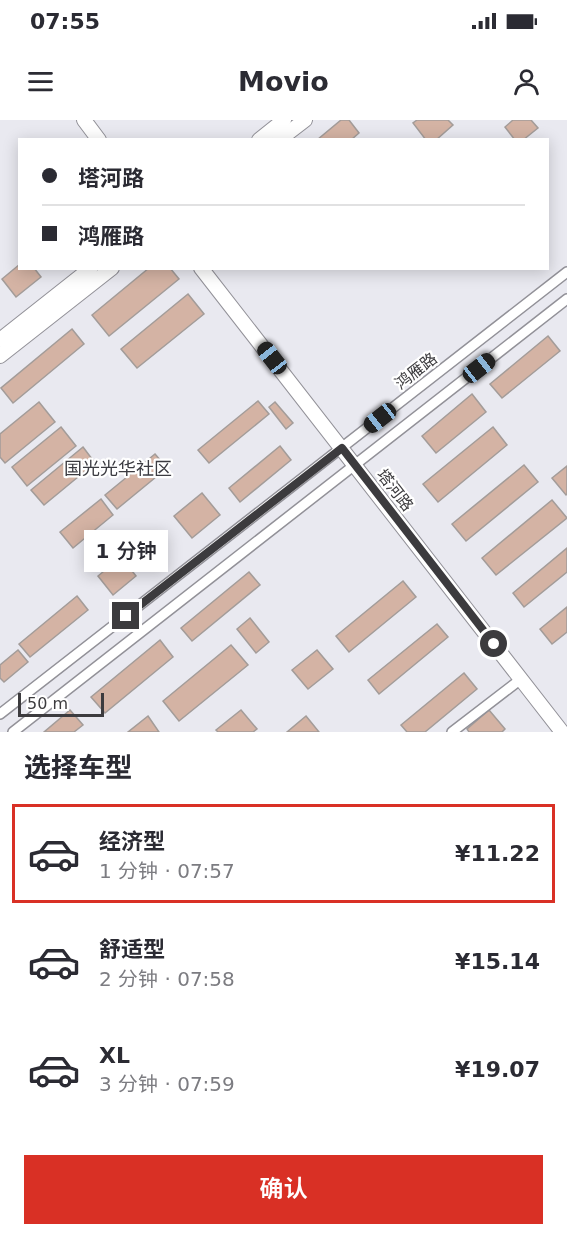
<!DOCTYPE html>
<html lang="zh">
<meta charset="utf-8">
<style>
:root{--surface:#fff;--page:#f2f2f3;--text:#2b2b33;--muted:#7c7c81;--line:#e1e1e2;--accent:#d93025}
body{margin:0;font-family:"DejaVu Sans","Noto Sans SC",sans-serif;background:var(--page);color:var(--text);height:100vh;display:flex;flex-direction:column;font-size:22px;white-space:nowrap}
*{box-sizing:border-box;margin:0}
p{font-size:20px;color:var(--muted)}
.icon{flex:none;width:33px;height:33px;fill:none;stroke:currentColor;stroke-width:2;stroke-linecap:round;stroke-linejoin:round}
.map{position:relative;height:612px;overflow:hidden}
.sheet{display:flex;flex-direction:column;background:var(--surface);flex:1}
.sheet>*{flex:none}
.guide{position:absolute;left:18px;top:18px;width:531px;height:132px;border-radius:0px;box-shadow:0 3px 15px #0003;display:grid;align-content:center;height:132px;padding:0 24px;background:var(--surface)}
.scale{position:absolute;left:18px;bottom:15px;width:86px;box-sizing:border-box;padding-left:6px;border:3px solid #3c3b3e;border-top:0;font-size:16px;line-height:21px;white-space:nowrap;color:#3c3b3e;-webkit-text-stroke:4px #fff;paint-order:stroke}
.end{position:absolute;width:27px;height:27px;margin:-14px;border:8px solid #3c3b3e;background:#fff;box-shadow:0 0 0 3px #fff}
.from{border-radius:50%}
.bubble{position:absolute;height:42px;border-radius:0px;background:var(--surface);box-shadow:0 3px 15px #0003;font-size:20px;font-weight:600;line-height:42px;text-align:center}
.car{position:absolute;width:18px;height:36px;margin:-18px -9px;border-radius:8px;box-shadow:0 0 4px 2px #0007;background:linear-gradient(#222 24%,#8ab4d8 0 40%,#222 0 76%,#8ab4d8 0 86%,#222 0)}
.guide b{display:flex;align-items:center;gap:21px;height:57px;font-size:22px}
.guide b+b{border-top:2px solid var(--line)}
.guide i{width:15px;height:15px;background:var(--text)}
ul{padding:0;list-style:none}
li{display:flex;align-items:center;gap:18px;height:99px;margin:0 12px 9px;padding:0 12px;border:3px solid transparent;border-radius:0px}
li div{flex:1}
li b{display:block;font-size:22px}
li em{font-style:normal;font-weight:600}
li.on{border-color:var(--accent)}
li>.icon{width:54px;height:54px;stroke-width:1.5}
h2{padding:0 24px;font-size:27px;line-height:72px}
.button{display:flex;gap:12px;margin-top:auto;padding:12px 24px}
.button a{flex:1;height:69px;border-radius:0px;background:var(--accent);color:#fff;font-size:24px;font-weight:600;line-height:69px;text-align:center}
.status{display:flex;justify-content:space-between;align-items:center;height:42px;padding:0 30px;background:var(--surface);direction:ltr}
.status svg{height:16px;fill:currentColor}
header{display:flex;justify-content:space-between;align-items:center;height:78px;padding:0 24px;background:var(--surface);font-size:27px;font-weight:600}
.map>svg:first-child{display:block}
.building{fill:#d4b3a4;stroke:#a39c99;stroke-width:1.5}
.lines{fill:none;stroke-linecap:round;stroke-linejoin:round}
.street-casing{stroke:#929198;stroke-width:12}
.secondary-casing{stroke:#929198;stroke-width:16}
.street{stroke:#fff;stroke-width:9}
.secondary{stroke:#fff;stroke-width:14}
.route{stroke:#3c3b3e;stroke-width:8}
.labels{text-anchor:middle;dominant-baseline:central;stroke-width:4.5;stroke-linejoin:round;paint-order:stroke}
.street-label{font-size:16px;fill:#3c3b3e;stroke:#fff}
.neighbourhood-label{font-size:18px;fill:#3b3b41;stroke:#fff}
</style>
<div class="status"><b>07:55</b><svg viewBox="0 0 49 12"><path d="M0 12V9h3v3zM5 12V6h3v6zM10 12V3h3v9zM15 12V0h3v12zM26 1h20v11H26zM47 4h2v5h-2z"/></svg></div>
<header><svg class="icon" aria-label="menu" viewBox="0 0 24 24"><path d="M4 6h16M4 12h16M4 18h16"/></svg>Movio<svg class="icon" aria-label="person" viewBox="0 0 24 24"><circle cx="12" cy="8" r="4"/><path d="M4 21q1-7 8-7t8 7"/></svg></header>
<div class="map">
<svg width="567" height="612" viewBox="0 0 567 612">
<rect width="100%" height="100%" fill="#e9e9f0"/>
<g class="building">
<polygon points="341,0 349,0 359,13 351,20 317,20"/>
<polygon points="417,0 448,0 453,5 436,20 426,20 413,3"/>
<polygon points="513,0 531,0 538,8 523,20 515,20 505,7"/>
<polygon points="20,144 20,148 34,148 41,157 16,177 2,159"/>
<polygon points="149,148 170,148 179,159 109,216 92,195"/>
<polygon points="188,174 204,194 137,248 121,229"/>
<polygon points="72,209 84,224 13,283 1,268"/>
<polygon points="548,216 560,231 502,278 490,264"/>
<polygon points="472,274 486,292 436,333 422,316"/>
<polygon points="258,281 269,294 209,343 198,330"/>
<polygon points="39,282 55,302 5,343 0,337 0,314"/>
<polygon points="275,282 293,303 286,309 269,287"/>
<polygon points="61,307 76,326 27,366 12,347"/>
<polygon points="493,307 507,325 438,382 423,364"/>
<polygon points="280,326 291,340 240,382 229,368"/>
<polygon points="83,327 95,343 44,385 31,370"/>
<polygon points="155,334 167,348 117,389 105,375"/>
<polygon points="524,345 538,362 466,421 452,404"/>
<polygon points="567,346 567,374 566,375 552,358"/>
<polygon points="202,373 220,395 192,418 174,396"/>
<polygon points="101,379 113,395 73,428 60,412"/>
<polygon points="552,380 567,398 496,455 482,438"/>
<polygon points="567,428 567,452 524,487 513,473"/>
<polygon points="121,437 136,456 113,475 98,456"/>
<polygon points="249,452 260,465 192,521 181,508"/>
<polygon points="403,461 416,477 349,532 336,516"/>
<polygon points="77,476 88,490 30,537 19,524"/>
<polygon points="567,487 567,512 552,524 540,509"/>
<polygon points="250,498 269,522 256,533 237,509"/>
<polygon points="437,504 448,517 379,574 368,560"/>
<polygon points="160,520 173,537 105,593 91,577"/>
<polygon points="231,525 248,545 179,601 163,581"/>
<polygon points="18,530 28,542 4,562 0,558 0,545"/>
<polygon points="317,530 333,549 308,569 292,550"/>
<polygon points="464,553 477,569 425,612 407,612 401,605"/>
<polygon points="70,590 83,605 74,612 44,612"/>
<polygon points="241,590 257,609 253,612 218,612 216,610"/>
<polygon points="489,590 505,609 502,612 469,612 467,609"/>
<polygon points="148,596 159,612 128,612"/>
<polygon points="306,596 319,612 287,612"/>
</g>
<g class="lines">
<g class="street-casing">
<g id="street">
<polyline points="0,594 567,152"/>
<polyline points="13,612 567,179"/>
<polyline points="452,612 521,559"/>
</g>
</g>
<g class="secondary-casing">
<g id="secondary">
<polyline points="84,0 99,20"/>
<polyline points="259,20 284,0"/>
<polyline points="279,20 305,0"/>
<polyline points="201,148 562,612"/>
<polyline points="0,220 91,148"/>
<polyline points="0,236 112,148"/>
</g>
</g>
<use href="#street" class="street"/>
<use href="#secondary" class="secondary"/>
</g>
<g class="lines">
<polyline class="route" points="126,496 342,328 494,524"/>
</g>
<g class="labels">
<g class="street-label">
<text transform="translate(416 251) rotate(-38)">鸿雁路</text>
<text transform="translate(395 370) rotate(52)">塔河路</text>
</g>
<g class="neighbourhood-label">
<text x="118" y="348">国光光华社区</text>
</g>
</g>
</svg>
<div class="scale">50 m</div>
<i class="end from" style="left:494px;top:524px"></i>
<i class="end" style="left:126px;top:496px"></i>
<div class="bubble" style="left:84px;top:410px;width:84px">1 分钟</div>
<i class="car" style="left:272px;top:238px;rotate:322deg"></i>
<i class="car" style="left:479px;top:248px;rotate:52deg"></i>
<i class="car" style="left:380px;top:298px;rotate:232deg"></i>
<div class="guide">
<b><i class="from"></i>塔河路</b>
<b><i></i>鸿雁路</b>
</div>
</div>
<section class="sheet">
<h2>选择车型</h2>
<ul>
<li class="on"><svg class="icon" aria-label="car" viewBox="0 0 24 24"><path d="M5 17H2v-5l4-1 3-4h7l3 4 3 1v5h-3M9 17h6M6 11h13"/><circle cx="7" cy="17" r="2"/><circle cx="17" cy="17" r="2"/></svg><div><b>经济型</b><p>1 分钟 · 07:57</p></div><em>¥11.22</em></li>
<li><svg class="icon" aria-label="car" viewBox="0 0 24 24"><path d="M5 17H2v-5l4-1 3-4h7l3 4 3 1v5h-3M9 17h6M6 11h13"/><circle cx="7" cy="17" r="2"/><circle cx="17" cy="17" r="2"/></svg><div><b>舒适型</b><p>2 分钟 · 07:58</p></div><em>¥15.14</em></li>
<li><svg class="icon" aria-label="car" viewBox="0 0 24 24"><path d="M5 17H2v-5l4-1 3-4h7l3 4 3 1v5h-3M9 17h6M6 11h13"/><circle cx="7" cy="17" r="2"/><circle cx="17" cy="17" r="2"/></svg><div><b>XL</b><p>3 分钟 · 07:59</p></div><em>¥19.07</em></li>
</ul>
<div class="button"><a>确认</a></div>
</section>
